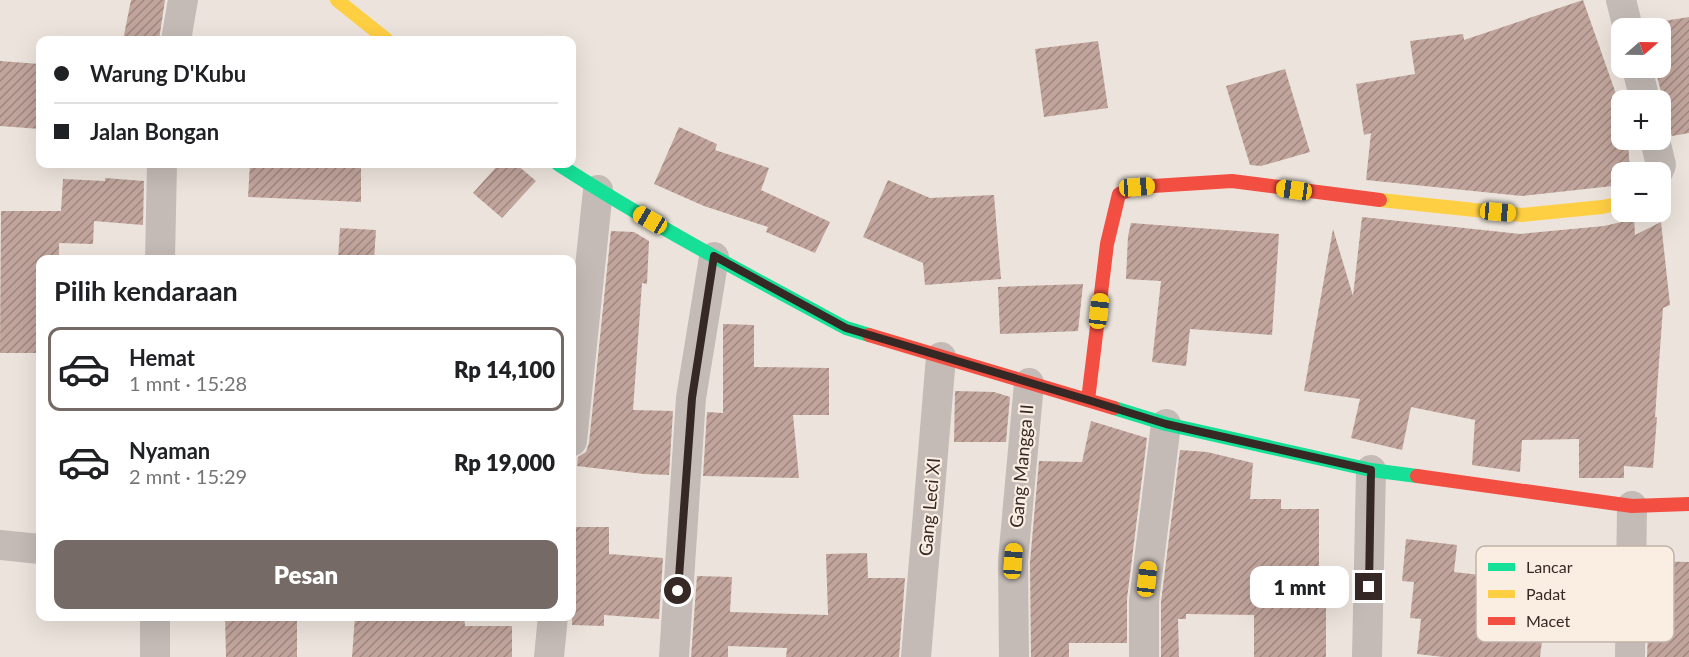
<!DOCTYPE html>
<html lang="id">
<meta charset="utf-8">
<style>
:root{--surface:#fff;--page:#f2f2f2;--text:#202124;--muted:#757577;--line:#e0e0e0;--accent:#756a65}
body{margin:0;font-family:Lato,sans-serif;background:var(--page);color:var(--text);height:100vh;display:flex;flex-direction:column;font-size:22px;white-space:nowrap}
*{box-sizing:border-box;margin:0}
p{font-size:20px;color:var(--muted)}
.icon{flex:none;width:33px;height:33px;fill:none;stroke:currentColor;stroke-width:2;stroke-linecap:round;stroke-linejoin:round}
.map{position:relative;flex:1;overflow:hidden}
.panel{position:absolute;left:36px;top:255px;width:540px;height:366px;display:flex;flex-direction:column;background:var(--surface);border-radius:12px;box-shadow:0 6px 24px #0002}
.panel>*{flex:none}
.guide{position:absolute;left:36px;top:36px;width:540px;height:132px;border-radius:12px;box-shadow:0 6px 24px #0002;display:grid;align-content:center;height:132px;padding:0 18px;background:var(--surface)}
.needle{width:39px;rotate:70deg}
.fabs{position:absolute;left:1611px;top:18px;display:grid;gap:12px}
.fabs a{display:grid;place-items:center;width:60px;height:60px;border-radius:12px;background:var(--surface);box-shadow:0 6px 24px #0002;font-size:30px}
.end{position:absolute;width:27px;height:27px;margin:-14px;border:8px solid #352825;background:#fff;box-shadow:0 0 0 3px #fff}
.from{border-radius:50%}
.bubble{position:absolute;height:42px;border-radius:12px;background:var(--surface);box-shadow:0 6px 24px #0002;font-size:20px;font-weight:800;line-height:42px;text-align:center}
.car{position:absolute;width:18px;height:36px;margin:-18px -9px;border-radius:8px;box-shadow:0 0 4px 2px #0007;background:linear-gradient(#f5c518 24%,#345 0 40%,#f5c518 0 76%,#345 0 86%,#f5c518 0)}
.guide b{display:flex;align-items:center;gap:21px;height:57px;font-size:22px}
.guide b+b{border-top:2px solid var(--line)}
.guide i{width:15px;height:15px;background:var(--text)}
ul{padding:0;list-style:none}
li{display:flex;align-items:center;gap:18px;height:84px;margin:0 12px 9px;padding:0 6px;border:3px solid transparent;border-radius:12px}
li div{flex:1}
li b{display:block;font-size:22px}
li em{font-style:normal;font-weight:800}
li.on{border-color:var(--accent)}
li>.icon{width:54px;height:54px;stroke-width:1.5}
h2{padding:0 18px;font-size:27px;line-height:72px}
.button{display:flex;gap:12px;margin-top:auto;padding:12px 18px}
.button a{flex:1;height:69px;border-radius:12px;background:var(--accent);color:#fff;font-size:24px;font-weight:800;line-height:69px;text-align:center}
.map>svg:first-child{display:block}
.building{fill:url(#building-hatch)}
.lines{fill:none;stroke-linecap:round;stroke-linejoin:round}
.street{stroke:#c4bbb6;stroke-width:30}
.fast{stroke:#16e098;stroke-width:14}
.slow{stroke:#ffcf43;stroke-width:14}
.jam{stroke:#f24e42;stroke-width:14}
.route{stroke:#352825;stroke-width:8}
.labels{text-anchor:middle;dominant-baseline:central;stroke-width:4.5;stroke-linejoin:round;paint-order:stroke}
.street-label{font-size:18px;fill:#352825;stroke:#faede2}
.key{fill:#faede2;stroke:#bfb2a9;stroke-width:1.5}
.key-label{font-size:16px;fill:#352825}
</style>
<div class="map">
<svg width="1689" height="657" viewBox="0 0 1689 657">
<defs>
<pattern id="building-hatch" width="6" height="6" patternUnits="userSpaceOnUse" patternTransform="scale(1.5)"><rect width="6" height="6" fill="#c1a59c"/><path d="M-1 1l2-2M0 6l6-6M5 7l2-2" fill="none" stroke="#9e867f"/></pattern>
</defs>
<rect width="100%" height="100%" fill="#ece4dc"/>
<g class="building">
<polygon points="131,0 165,0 159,40 123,40"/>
<polygon points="1583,0 1622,111 1622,140 1631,140 1632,141 1628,142 1630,172 1622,172 1622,185 1522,196 1366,180 1371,133 1364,135 1356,84 1415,74 1410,41 1463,34 1464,40"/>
<polygon points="1689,17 1689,133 1672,136 1668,129 1660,124 1662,96 1655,68 1660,68 1660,28 1645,28 1645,24"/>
<polygon points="1098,41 1108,108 1044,117 1035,49"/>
<polygon points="0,61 40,64 40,129 0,126"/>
<polygon points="1285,69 1310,152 1261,166 1250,165 1226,86"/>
<polygon points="679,127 717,144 715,150 769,168 761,190 830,222 815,253 766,232 768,227 704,206 654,184"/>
<polygon points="250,164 361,164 361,202 248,197"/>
<polygon points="499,164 516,164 536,181 502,218 473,193"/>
<polygon points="105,178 144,181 143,225 94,221 93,244 59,243 59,260 40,260 40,353 0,353 1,211 61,211 63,179 105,181"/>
<polygon points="888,180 930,198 994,195 1001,279 925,285 923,263 863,237"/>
<polygon points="1362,217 1520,234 1604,226 1626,221 1634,217 1635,235 1661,222 1670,305 1663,308 1655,417 1657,417 1653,468 1624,466 1624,478 1579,478 1579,439 1522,440 1520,472 1472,465 1475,420 1411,407 1402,450 1351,438 1360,399 1304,391 1333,229 1353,296"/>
<polygon points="1131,223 1279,234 1272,335 1190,329 1186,366 1152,362 1161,281 1126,279 1128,236"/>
<polygon points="340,228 376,230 374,260 338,260"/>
<polygon points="611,231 634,232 649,241 647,284 642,283 633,410 673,411 669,475 644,474 577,466 578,457 586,452 589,443"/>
<polygon points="1083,284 1078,331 1000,334 998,287"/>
<polygon points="723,324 754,325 754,367 829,368 829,415 793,415 799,478 703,476 707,412 723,413"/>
<polygon points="955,391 994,392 1010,397 1006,442 954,442"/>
<polygon points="1091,421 1147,438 1127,599 1127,643 1069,643 1069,657 1031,657 1030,562 1039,461 1082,462"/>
<polygon points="1180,450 1207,452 1253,463 1250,499 1281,499 1281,509 1319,509 1319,582 1326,582 1326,657 1254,657 1254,615 1186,614 1186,619 1178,619 1179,657 1161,657 1161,602"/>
<polygon points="572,527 609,527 609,554 663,558 659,619 604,615 604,626 572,625"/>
<polygon points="1406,539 1457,545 1454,572 1549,583 1540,657 1444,657 1417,654 1421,619 1410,618 1414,582 1402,581"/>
<polygon points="867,553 868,578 905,578 899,657 786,657 787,648 728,646 728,657 691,657 697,576 732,577 730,612 828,615 826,554"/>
<polygon points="1651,561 1689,562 1689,657 1647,657"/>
<polygon points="225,616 297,616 297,657 226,657"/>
<polygon points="355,616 464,616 465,626 512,626 512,657 352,657"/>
</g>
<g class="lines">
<g class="street">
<polyline points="1621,0 1628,28"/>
<polyline points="176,40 183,0"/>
<polyline points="1637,68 1645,100"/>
<polyline points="1655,140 1661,165 1658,172"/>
<polyline points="160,260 162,164"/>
<polyline points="572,441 598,190"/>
<polyline points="0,545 40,549"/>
<polyline points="155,657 155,616"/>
<polyline points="549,657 553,616"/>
<polyline points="674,657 691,398 714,257"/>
<polyline points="916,657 941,357"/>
<polyline points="1014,657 1013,561 1029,383"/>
<polyline points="1144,657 1144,601 1166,424"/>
<polyline points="1367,657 1371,470"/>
<polyline points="1630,657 1632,506"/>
</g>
<g class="fast">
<path d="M558,164c93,60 191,112 288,164l23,7"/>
<polyline points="1114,408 1166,424 1371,470 1417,476"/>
</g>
<g class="slow">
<polyline points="337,0 387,40"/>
<polyline points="1380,200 1522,215 1602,207 1622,203"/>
</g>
<g class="jam">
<polyline points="869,335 1114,408"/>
<polyline points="1088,400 1107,244 1119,194 1137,187 1232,181 1380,200"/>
<polyline points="1417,476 1632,506 1689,504"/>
</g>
</g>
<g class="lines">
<polyline class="route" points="678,591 692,398 714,256 846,328 1088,400 1166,424 1371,470 1369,587"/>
</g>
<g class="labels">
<g class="street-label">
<text transform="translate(1021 466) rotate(-85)">Gang Mangga II</text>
<text transform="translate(929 507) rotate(-85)">Gang Leci XI</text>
</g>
</g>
<rect x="1476" y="546" width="198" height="96" rx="9" class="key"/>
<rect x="1488" y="563" width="27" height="8" fill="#16e098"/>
<rect x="1488" y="590" width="27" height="8" fill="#ffcf43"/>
<rect x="1488" y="617" width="27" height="8" fill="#f24e42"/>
<g class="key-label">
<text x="1526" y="573">Lancar</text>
<text x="1526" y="600">Padat</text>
<text x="1526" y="627">Macet</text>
</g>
</svg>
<div class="fabs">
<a><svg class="needle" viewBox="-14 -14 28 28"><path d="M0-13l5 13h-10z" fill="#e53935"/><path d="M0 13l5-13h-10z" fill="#757577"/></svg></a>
<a>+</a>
<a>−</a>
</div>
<i class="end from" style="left:678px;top:591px"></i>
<i class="end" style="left:1369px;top:587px"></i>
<div class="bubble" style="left:1250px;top:566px;width:99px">1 mnt</div>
<i class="car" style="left:1137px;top:187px;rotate:86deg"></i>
<i class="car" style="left:1294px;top:190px;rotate:278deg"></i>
<i class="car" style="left:1498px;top:212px;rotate:95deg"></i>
<i class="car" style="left:650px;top:220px;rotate:300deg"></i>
<i class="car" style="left:1099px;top:311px;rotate:7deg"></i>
<i class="car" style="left:1013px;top:561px;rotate:4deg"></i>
<i class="car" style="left:1147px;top:579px;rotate:7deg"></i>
<div class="guide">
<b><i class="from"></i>Warung D'Kubu</b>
<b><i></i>Jalan Bongan</b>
</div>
<section class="panel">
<h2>Pilih kendaraan</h2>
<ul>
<li class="on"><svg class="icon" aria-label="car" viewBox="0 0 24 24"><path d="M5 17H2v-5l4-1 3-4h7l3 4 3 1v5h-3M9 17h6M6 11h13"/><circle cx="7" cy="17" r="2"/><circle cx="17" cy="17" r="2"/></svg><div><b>Hemat</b><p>1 mnt · 15:28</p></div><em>Rp 14,100</em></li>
<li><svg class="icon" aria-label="car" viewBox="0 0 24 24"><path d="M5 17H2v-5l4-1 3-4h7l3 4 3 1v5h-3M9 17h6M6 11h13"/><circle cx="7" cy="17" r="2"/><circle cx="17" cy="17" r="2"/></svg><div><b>Nyaman</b><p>2 mnt · 15:29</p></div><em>Rp 19,000</em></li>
</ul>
<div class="button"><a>Pesan</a></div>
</section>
</div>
